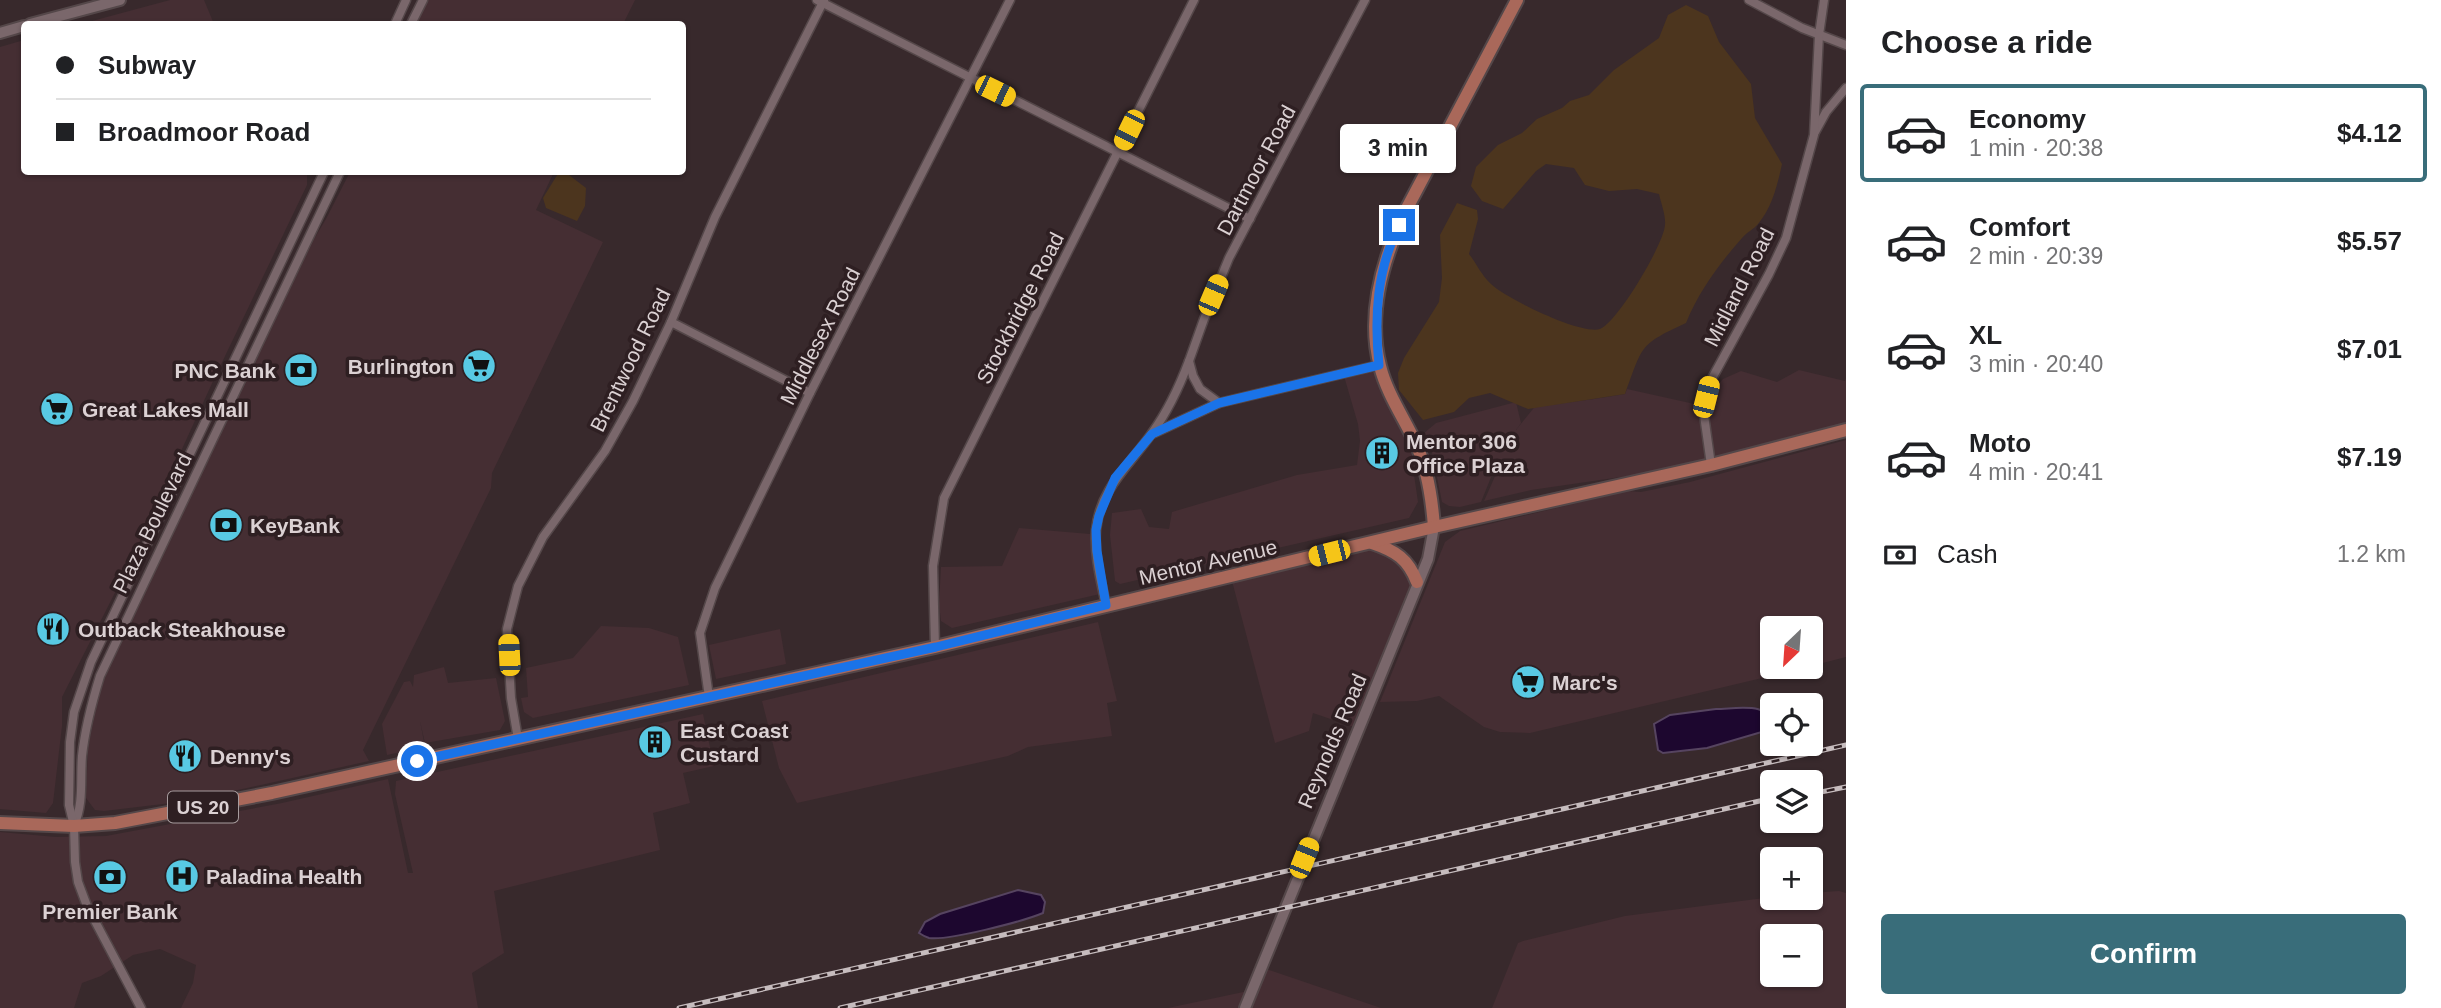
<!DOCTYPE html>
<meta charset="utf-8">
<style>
:root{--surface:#fff;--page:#f6f6f6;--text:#202124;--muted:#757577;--line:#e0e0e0;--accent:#396d7a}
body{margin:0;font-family:Helvetica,sans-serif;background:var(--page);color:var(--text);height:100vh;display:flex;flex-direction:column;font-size:26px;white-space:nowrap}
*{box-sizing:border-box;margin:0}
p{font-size:23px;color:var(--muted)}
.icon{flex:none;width:38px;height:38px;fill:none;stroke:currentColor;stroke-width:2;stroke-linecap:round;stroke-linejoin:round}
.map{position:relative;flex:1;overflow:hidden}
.sheet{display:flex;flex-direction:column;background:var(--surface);width:595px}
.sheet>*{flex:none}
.banner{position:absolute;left:21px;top:21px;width:665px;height:154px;border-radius:7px;box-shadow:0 2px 5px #0004;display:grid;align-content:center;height:154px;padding:0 35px;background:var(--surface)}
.needle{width:46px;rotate:205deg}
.controls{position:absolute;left:1760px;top:616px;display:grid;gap:14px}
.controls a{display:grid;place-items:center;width:63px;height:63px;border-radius:7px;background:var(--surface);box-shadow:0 2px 5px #0004;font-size:35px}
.end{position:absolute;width:32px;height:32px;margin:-16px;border:9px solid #1a73e8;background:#fff;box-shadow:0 0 0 4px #fff}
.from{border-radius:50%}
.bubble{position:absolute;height:49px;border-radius:7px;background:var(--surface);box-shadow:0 2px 5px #0004;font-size:23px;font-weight:700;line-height:49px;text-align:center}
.car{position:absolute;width:21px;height:42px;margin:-21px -10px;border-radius:9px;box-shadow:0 0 5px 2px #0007;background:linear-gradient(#f5c518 24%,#345 0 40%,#f5c518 0 76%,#345 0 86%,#f5c518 0)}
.banner b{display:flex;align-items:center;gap:24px;height:66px;font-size:26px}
.banner b+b{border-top:2px solid var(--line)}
.banner i{width:18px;height:18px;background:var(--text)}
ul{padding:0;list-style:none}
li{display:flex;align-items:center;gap:21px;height:98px;margin:0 14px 10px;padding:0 21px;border:4px solid transparent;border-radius:7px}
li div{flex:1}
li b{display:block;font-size:26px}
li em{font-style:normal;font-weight:700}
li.on{border-color:var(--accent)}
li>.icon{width:63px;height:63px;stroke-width:1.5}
h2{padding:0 35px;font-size:32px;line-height:84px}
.pay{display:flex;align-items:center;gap:18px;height:77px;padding:0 35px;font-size:26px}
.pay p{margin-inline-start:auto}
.button{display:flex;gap:14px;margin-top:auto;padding:14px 35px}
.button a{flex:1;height:80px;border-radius:7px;background:var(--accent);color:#fff;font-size:28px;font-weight:700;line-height:80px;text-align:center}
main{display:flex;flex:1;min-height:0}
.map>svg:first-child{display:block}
.built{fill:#452e33;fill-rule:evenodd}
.green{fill:#4c351e}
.water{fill:#1d072f;stroke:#564460;stroke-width:2}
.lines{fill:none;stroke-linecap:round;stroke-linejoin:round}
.street-casing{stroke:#544749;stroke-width:11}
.secondary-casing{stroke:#544749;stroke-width:14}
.primary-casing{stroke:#544749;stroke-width:16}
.street{stroke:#7a676b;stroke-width:8}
.secondary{stroke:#7a676b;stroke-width:10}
.primary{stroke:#a9685a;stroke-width:12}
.rail-casing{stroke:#c6bcbe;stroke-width:5}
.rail{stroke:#2e1f22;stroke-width:2.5;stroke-dasharray:8;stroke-linecap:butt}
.route{stroke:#1a73e8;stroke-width:9}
.labels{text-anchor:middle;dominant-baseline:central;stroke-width:7;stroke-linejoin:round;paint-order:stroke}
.shield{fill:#2e1f22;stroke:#a79c9e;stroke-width:2}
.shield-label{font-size:19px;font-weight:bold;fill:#dbd1d3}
.street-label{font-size:21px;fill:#dbd1d3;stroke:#2e1f22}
.poi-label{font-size:21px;font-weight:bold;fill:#dbd1d3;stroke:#2e1f22;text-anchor:start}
</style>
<main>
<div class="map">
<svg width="1846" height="1008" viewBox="0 0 1846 1008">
<rect width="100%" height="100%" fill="#38292c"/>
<g class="built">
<polygon points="170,0 204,0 214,24 81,24"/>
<polygon points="427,0 635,0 623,24 416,24"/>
<polygon points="24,40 24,172 303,172 307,174 307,185 214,379 128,567 62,697 62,726 53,803 46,813 0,809 0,47"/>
<polygon points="350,172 554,172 536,210 603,242 492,473 491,488 363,750 369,761 188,801 104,811 95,810 86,798 88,748 99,693 113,658 314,239 326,219"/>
<polygon points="1378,368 1418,459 1412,461 1418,502 1409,518 1120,584 1115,581 1110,535 1112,513 1141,509 1149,527 1169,529 1172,512 1297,475 1357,465 1360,441 1358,424 1344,376"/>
<polygon points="1799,370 1845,381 1846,378 1846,427 1676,469 1531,490 1484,501 1496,474 1494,470 1481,502 1460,507 1449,506 1442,502 1432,453 1423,434 1436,423 1516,402 1521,423 1516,430 1537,404 1542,406 1594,399 1625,394 1627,389 1699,405 1723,379 1741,371 1777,382"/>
<polygon points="1846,440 1846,657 1811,666 1811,628 1773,628 1773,667 1808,667 1530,733 1500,732 1484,727 1439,696 1417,701 1380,702 1445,542 1460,531 1628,491 1641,492 1690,482"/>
<polygon points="1019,528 1090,534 1100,594 952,628 941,621 939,604 941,567 1002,566"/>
<polygon points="1370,546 1394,556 1409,570 1413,583 1354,727 1313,713 1309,731 1275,743 1232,581"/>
<polygon points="1098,622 1117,701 1107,703 1112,736 1028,747 1008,756 797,803 779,768 762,701"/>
<polygon points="601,626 649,628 678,637 689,685 533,718 524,712 521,698 528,697 526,668 573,658"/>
<polygon points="780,629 786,664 716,679 709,645"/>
<polygon points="444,667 448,683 496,678 505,721 500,730 425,743 420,721 424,742 419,744 419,748 387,755 382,724 404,682 410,681 413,687 414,675"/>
<polygon points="703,714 714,766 683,773 690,803 653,813 660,850 494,891 504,953 472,973 478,1008 181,1008 193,983 196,965 160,949 133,955 101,976 82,983 74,1008 0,1008 0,832 56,837 106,836 282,803 388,779 408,873 413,873 395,794 396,781"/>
<path d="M1839,891l7,2v115h-354l26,-65 5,-2 102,-25 147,-19 39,1v-5zM1773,936h38v39h-38z"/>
<polygon points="1263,968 1381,1008 1248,1008"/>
<polygon points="1248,991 1242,1008 1168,1008"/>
</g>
<g class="green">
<path d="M1686,5l22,11 11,26 32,42 4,34 27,46c-4,19 -10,44 -24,60 -4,5 -11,8 -16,14 -23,26 -43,53 -56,85 -48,22 -43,23 -61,71l-97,15 -38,-16 -21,5 -15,14 -31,8 -24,-30 -1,-17 6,-15 35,-56 3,-24 -2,-43 17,-32 20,7 1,9 -9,35c7,9 13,22 22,30 14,14 90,51 109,45 17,-6 64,-85 65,-104 1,-9 -4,-22 -6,-31l-22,-5 -28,2 -24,-6 -11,-17 -28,-4 -10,7 -33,38 -21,-8 -11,-15 5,-19 22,-22 24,-12 15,-14 25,-11 8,-7 19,-6 25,-25 45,-32 9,-23z"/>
<polygon points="559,172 565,172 586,188 585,206 577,221 546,208 543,198"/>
</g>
<g class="water">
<path d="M1716,709c20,0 58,-9 56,20l-65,19 -44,5 -5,-3 -4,-26 16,-9z"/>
<path d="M1018,890l23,5 4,7 -2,11c-19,8 -95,28 -114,25 -3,-1 -7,-3 -10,-5l6,-11 15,-8z"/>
</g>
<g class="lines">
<g class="street-casing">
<g id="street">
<polyline points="817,0 1250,219"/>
<polyline points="1749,0 1802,28 1846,45"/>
<polyline points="395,24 406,0"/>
<polyline points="411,24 423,0"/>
<polyline points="1815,132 1826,112 1846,88"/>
<polyline points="671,322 810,393"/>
<polyline points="1219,403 1200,389 1193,376 1189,361 1204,319 1229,258 1365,0"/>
<polyline points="1152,434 1219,403 1379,365"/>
<polyline points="1711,465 1704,415 1710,382 1769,274 1786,238 1814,135 1819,35 1824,0"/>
<path d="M1106,605c-5,-24 -12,-50 -10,-75 4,-42 34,-65 56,-97 16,-22 28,-48 37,-72"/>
<polyline points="935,647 933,566 944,498 1194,0"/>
<polyline points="709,697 700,633 715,588 810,393 1010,0"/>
<polyline points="518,739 511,698 507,629 518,586 543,537 605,451 633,401 671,322 715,217 824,0"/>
<path d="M74,826c10,-24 6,-45 8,-70 3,-28 10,-54 18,-80l240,-504"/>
<polyline points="141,1008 87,906 78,882 75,862 74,826 69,805 70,742 74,712 91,662 324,172"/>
</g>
</g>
<g class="secondary-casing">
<g id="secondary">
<polyline points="30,24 120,0"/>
<polyline points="0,33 24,26"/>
<polyline points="1245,1008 1428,559 1434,527"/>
</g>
</g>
<g class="primary-casing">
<g id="primary">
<path d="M1434,527c-2,-28 -6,-57 -18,-83 -12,-26 -29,-50 -36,-78 -14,-53 3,-108 26,-156l111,-210"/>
<path d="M1372,543c24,8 36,16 45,39"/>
<polyline points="0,823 74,826 115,823 272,793 935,647 1434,527 1711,465 1846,430"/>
</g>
</g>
<use href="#street" class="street"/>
<use href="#secondary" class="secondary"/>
<use href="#primary" class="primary"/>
<g class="rail-casing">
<g id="rail">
<polyline points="1811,794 1846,787"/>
<polyline points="679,1008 1846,745"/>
<polyline points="840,1008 1773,798"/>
</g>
</g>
<use href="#rail" class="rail"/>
</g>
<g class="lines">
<path class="route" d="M417,761l519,-114 170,-42 -9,-54 -1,-21 3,-14 16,-38 37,-44 67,-31 160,-38c-5,-49 -2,-95 20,-140"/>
</g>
<defs>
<g id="supermarket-disc" transform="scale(1.75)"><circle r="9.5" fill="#58c9e3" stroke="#2e1f22"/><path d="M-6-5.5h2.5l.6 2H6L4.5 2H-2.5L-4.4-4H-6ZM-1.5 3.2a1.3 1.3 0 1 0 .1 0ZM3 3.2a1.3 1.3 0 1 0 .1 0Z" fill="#111"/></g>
<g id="bank-disc" transform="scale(1.75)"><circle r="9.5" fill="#58c9e3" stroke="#2e1f22"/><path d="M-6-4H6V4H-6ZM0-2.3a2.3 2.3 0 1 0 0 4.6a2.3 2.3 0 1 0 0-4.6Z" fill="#111"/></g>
<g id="building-disc" transform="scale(1.75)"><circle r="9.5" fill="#58c9e3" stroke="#2e1f22"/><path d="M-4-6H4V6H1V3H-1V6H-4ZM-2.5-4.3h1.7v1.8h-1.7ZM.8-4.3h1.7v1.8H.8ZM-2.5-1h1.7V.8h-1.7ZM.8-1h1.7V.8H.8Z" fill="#111"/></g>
<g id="restaurant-disc" transform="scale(1.75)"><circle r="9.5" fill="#58c9e3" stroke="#2e1f22"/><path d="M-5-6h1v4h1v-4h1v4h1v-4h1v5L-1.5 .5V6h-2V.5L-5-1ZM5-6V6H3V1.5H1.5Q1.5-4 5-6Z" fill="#111"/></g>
<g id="hospital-disc" transform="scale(1.75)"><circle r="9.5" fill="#58c9e3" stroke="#2e1f22"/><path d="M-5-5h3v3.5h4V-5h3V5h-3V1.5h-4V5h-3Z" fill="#111"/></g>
</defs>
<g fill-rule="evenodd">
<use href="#supermarket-disc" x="479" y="366"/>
<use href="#bank-disc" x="301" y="370"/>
<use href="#supermarket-disc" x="57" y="409"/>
<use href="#building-disc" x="1382" y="453"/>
<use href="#bank-disc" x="226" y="525"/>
<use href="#restaurant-disc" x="53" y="629"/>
<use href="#supermarket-disc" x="1528" y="682"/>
<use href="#building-disc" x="655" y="742"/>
<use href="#restaurant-disc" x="185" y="756"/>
<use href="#hospital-disc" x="182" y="876"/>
<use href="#bank-disc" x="110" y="877"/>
</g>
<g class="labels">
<rect class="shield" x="168" y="791.5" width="70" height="31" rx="5"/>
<g class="shield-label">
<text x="203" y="807">US 20</text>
</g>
<g class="street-label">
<text transform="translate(1256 170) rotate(-62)">Dartmoor Road</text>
<text transform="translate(1739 287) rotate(-63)">Midland Road</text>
<text transform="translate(1020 308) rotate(-63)">Stockbridge Road</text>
<text transform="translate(820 336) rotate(-63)">Middlesex Road</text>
<text transform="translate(630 360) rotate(-64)">Brentwood Road</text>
<text transform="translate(152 523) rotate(-64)">Plaza Boulevard</text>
<text transform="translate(1208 562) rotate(-13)">Mentor Avenue</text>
<text transform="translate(1332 741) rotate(-67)">Reynolds Road</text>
</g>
<g class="poi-label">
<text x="454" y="366" text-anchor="end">Burlington</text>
<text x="276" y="370" text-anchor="end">PNC Bank</text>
<text x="82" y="409">Great Lakes Mall</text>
<text x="1406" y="441">Mentor 306<tspan x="1406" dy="24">Office Plaza</tspan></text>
<text x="250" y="525">KeyBank</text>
<text x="78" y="629">Outback Steakhouse</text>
<text x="1552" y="682">Marc's</text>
<text x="680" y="730">East Coast<tspan x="680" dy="24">Custard</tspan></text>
<text x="210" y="756">Denny's</text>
<text x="206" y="876">Paladina Health</text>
<text x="110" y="911" text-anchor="middle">Premier Bank</text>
</g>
</g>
</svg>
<div class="controls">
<a><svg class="needle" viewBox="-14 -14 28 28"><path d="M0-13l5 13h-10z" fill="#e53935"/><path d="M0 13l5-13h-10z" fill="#757577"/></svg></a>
<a><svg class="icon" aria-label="locate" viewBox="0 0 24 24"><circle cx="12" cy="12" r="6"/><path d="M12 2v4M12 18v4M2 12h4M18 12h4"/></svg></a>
<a><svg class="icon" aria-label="layers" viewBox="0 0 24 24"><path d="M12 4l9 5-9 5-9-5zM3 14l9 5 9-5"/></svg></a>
<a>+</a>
<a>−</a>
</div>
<i class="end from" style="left:417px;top:761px"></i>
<i class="end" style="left:1399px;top:225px"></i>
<div class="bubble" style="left:1340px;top:124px;width:116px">3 min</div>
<i class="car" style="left:995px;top:91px;rotate:116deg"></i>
<i class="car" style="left:1129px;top:130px;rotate:206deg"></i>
<i class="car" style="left:1213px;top:295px;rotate:23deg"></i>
<i class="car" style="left:1706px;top:397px;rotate:14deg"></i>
<i class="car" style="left:1329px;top:553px;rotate:256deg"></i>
<i class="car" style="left:509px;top:655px;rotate:357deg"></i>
<i class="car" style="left:1304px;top:858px;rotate:22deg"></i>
<div class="banner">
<b><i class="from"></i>Subway</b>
<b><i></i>Broadmoor Road</b>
</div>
</div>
<section class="sheet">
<h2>Choose a ride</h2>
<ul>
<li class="on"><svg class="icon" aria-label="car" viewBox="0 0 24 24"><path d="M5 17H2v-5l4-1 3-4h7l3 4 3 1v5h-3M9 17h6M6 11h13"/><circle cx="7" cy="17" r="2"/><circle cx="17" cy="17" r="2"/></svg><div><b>Economy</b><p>1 min · 20:38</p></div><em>$4.12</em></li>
<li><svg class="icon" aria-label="car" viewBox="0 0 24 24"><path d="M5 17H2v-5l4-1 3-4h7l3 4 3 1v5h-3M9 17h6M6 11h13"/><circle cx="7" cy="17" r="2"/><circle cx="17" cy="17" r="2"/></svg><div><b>Comfort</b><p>2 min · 20:39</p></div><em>$5.57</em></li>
<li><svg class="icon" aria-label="car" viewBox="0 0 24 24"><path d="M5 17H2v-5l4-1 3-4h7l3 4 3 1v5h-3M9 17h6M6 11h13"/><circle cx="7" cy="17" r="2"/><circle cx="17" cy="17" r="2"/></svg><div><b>XL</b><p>3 min · 20:40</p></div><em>$7.01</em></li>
<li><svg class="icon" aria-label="car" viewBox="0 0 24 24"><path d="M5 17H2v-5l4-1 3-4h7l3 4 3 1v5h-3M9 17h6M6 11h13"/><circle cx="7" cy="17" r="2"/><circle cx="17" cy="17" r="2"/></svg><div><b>Moto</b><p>4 min · 20:41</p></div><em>$7.19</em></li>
</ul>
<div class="pay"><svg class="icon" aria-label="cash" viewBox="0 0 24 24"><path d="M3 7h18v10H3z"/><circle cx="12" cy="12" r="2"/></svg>Cash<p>1.2 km</p></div>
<div class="button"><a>Confirm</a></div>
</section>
</main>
